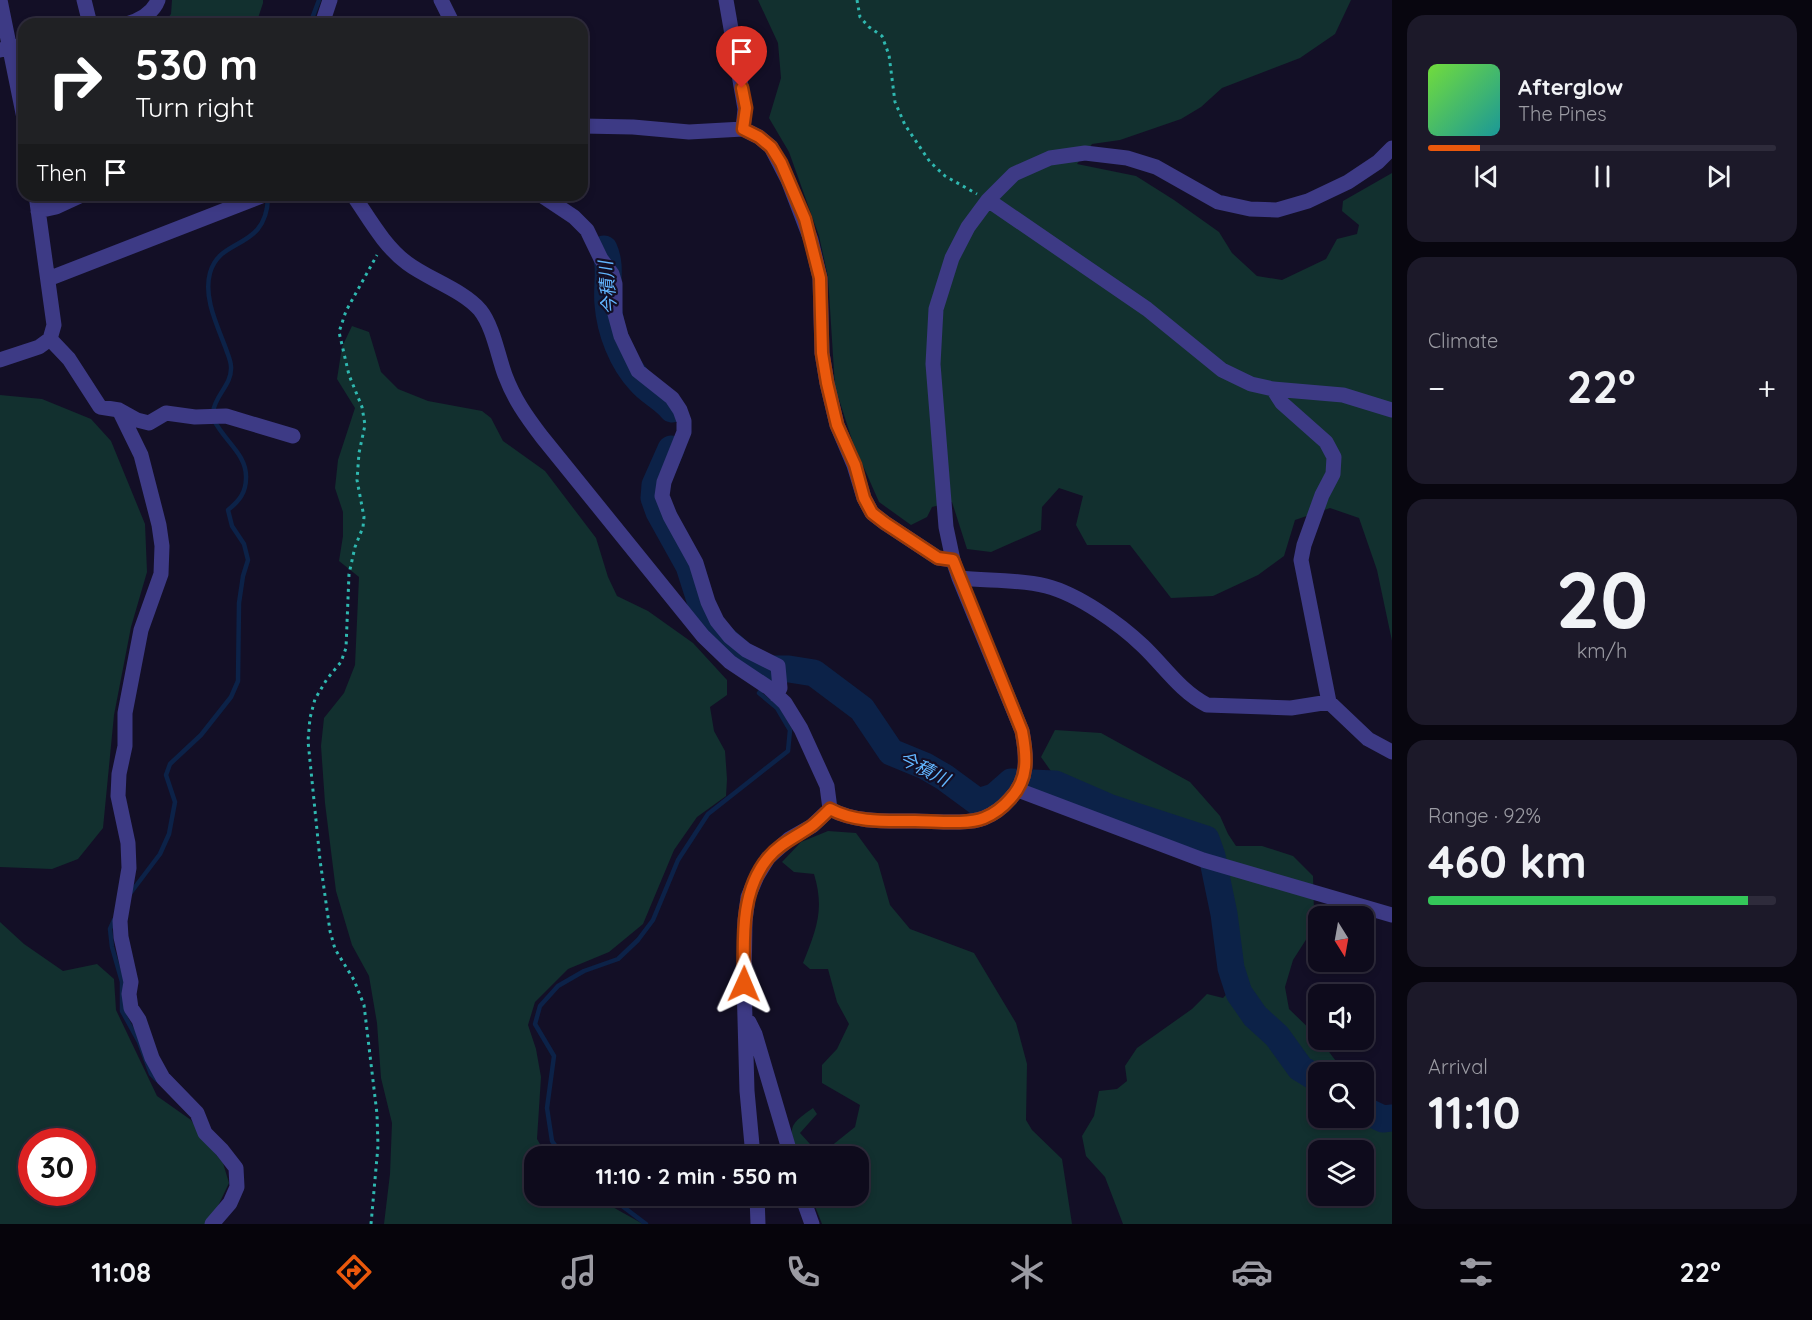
<!DOCTYPE html>
<meta charset="utf-8">
<style>
:root{--surface:#0e0b1c;--page:#1c1929;--text:#f1f3f6;--muted:#9b9ba3;--line:#2e2b3b;--accent:#ea580c}
body{margin:0;font-family:Quicksand,"Noto Sans JP",sans-serif;background:var(--page);color:var(--text);height:100vh;display:flex;flex-direction:column;font-size:22px;white-space:nowrap}
*{box-sizing:border-box;margin:0}
p{font-size:20px;color:var(--muted)}
.icon{flex:none;width:33px;height:33px;fill:none;stroke:currentColor;stroke-width:2;stroke-linecap:round;stroke-linejoin:round}
.map{position:relative;flex:1;overflow:hidden}
.sheet{display:flex;flex-direction:column;gap:15px;padding:15px;background:#08060f;width:420px}
.sheet>*{flex:none}
.top-card{position:absolute;left:18px;top:18px;width:570px;height:183px;border-radius:18px;box-shadow:0 3px 9px #0003,0 0 0 2px var(--line);background:#202124;color:#fff;overflow:hidden}
.needle{width:39px;rotate:169deg}
.buttons{position:absolute;left:1308px;top:906px;display:grid;gap:12px}
.buttons a{display:grid;place-items:center;width:66px;height:66px;border-radius:12px;background:var(--surface);box-shadow:0 3px 9px #0003,0 0 0 2px var(--line);font-size:30px}
.speed{position:absolute;left:18px;top:1128px;display:flex;gap:12px;font-size:30px;font-weight:700;text-align:center}
.speed>*{display:grid;place-content:center;width:78px;height:78px;border-radius:50%;background:var(--surface);box-shadow:0 3px 9px #0003,0 0 0 2px var(--line);line-height:1}
.speed .limit{border:9px solid #d22;background:#fff;color:#111}
.pin{position:absolute;display:grid;place-items:center;width:51px;height:51px;color:#fff;margin:-62px -26px;border-radius:50% 50% 50% 0;rotate:-45deg;box-shadow:0 0 6px #0007}
.pin .icon{rotate:45deg}
.me{position:absolute;width:66px;margin:-33px;rotate:1deg;stroke-linejoin:round;filter:drop-shadow(0 0 4px #0008)}
.turn{display:flex;align-items:center;gap:21px;height:126px;padding:0 18px;font-size:27px}
.turn .icon{width:78px;height:78px;stroke-width:2.5}
.turn b{display:block;font-size:42px;line-height:51px}
.then{display:flex;align-items:center;height:57px;padding:0 18px;background:#0003;gap:12px;font-size:22px}
.big{font-size:45px;font-weight:700;line-height:1.1}
.sheet .card{flex:1;display:flex;flex-direction:column;justify-content:center;gap:9px;min-width:0;padding:0 21px;border-radius:18px;background:var(--page)}
.sheet .dial{align-items:center;gap:0}
.dial b{font-size:78px;line-height:1}
.song{display:flex;align-items:center;gap:18px}
.cover{width:72px;height:72px;border-radius:9px;background:linear-gradient(135deg,hsl(100 70% 55%),hsl(180 70% 35%))}
.played{height:6px;border-radius:3px;background:linear-gradient(90deg,var(--accent) 15%,var(--line) 15%)}
.keys{display:flex;justify-content:space-around;direction:ltr}
.heat{display:flex;justify-content:space-between;align-items:center;font-size:33px;direction:ltr}
.charge{height:9px;border-radius:4px;background:linear-gradient(90deg,#34c759 92%,var(--line) 0)}
.trip{position:absolute;left:524px;top:1146px;width:345px;height:60px;border-radius:18px;background:var(--surface);box-shadow:0 3px 9px #0003,0 0 0 2px var(--line);font-weight:700;line-height:60px;text-align:center}
.tab-bar{display:flex;height:96px;justify-content:space-around;align-items:center;background:#06040b;color:var(--muted)}
.tab-bar .icon{width:42px;height:42px}
.tab-bar .on{color:var(--accent)}
.tab-bar b{font-size:27px;color:var(--text)}
main{display:flex;flex:1;min-height:0}
.map>svg:first-child{display:block}
.green{fill:#12302f;fill-rule:evenodd}
.lines{fill:none;stroke-linecap:round;stroke-linejoin:round}
.stream{stroke:#0c2248;stroke-width:4.5}
.river{stroke:#0c2248;stroke-width:27}
.path{stroke:#2fb8b0;stroke-width:3;stroke-dasharray:3 4.5;stroke-linecap:butt}
.minor{stroke:#3d3a85;stroke-width:15}
.route-casing{stroke:#983908;stroke-width:15}
.route{stroke:#ea580c;stroke-width:10}
.labels{text-anchor:middle;stroke-width:4.5;stroke-linejoin:round;paint-order:stroke}
.water-label{font-size:18px;font-style:italic;fill:#62b6ff;stroke:#130f26}
</style>
<main>
<div class="map">
<svg width="1392" height="1224" viewBox="0 0 1392 1224">
<rect width="100%" height="100%" fill="#130f26"/>
<path class="green" d="M172,0h91v3l-7,21h-93l8,-10z
M758,0h593l-16,34 -35,24 -78,30 -21,19 -20,12 -61,21 -28,4 -15,20 59,12 38,24 45,32 13,21 25,23 25,4 44,-21 11,-20 20,-5 2,-9 -17,-14 1,-10 49,-28v468l-15,-71 -18,-52 -29,-10 -35,12 -11,36 -26,19 -45,21 -42,2 -41,-53h-43l-11,-20 7,-29 -24,-8 -17,19 -1,23 -50,22 -24,-3 -15,-47 -20,5 -5,10 -16,8 -32,-23 -26,-59 -18,-56 -7,-110 -9,-41 -30,-84 -20,-34 12,-40 -3,-35z
M352,326l17,6 12,40 17,17 30,12 54,10 9,7 12,23 42,30 51,67 12,39 9,19 31,15 45,32 34,37v15l-17,12 4,24 11,20 2,28 -1,17 -29,21 -23,33 -31,74 -34,28 -41,17 -33,33 -7,23 8,24 5,28 -4,62 10,17h-13v40h59l50,28h-259l6,-50 2,-51 -11,-45 -4,-55 -8,-47 -17,-31 -16,-54 -11,-88 -4,-57 3,-28 20,-25 11,-28 4,-88 -20,-16 4,-25v-24l-8,-24 3,-28 17,-52 -18,-29 5,-32z
M0,395l42,4 49,20 20,22 34,83 2,48 -16,55 -17,88 -11,113 -25,31 -26,10 -52,-2z
M1055,730l46,3 89,49 30,34 8,18 8,12h26l31,10 20,20 1,36 -5,23 -16,25 -8,27 4,22 29,28 26,35h-26v46h46v-26l17,17 11,6v109h-269l-18,-47 -19,-21 -4,-20 12,-20 5,-25 18,-2 10,-8 -2,-15 12,-18 55,-39 15,-15 16,4 14,-15 -1,-47 -14,-53 -9,-46 -153,-53 -19,-27zM1318,1150h46v46h-46z
M828,831l28,2 22,30 12,42 20,24 64,24 42,70 11,41 -1,56 6,10 30,29 10,65h-250l-11,-28h47v-40h-60c-9,-28 -11,-30 15,-48l4,6 -17,19 20,22 35,-28 5,-22 -38,-22v-18l15,-16 12,-25 -12,-22 -9,-33h-18l-7,-6c13,-33 22,-53 11,-89l-20,-2 -12,-10 19,-20z
M0,922l24,22 39,27 34,-7 17,15 2,31 41,86 34,24 13,20 19,23 6,20 -11,23 -13,18h-205zM32,1142h50v50h-50z"/>
<g class="lines">
<path class="stream" d="M310,24l9,-24
M213,412c2,-17 19,-27 18,-45 0,-6 -3,-12 -5,-18 -8,-22 -23,-51 -16,-76 10,-37 56,-22 58,-75
M129,895l31,-41 9,-20 6,-32 -9,-27 4,-11 31,-29 30,-38 7,-16 1,-78 4,-27 5,-16 -4,-16 -12,-18 -4,-16c11,-9 18,-17 18,-32 1,-24 -22,-37 -32,-58
M114,920l-4,9 2,18 10,35v29l17,31 12,32 6,6
M563,1156l-11,-15 -5,-33 7,-52 -19,-32 5,-18 18,-20 26,-15 34,-12 20,-19 15,-20 25,-60 30,-46 80,-63 2,-21 -13,-22 -18,-15 12,-16 -4,-8
M609,1196l37,28"/>
<path class="river" d="M604,249c8,17 2,37 4,55 2,27 14,58 32,77 9,11 23,17 32,28
M671,449l-16,36 -1,13 5,14 30,54 15,47 13,20 28,24 22,12h22l25,4 48,36 29,43 34,14 19,11 34,25 16,-5 17,-15 44,2 53,23 98,32 6,17 12,58 7,54 8,25 16,23 22,20 23,32 18,11
M1364,1110l19,9 9,-1"/>
<path class="path" d="M857,0l3,17 9,10 13,9 7,19 6,47 10,23 25,37 15,14 32,18
M371,1224l7,-78 -1,-32 -13,-109 -10,-25 -19,-31 -5,-18 -10,-71 -12,-119 2,-23 5,-19 12,-20 14,-17 5,-14 3,-74 6,-27 8,-20 1,-10 -7,-37 2,-27 6,-28 -3,-18 -13,-32 -10,-43 7,-21 31,-56"/>
<path class="minor" d="M0,0l24,118
M84,0l6,24
M441,0l12,24
M726,0l19,109 -2,20
M127,24c13,-4 26,-11 31,-24
M322,24l8,-24
M0,50l24,-5
M582,126l51,1 56,5 54,-3 16,8 12,10 17,33 23,60 9,38 2,75 5,30 10,42 17,40 10,33 8,15 13,10 53,35 15,2
M353,195c16,23 31,51 54,68 21,16 56,27 73,47 13,16 18,46 25,65 9,24 21,41 37,62l161,199 27,26 39,26 16,15 16,26 26,57 3,23
M541,195l33,22 13,13 14,29 11,15 3,10v30l6,22 17,35 34,27 8,12 4,11v11l-20,50 -2,14 8,20 26,47 12,39 9,19 13,16 16,13 32,16 2,22 -4,7
M988,200l159,109 75,61 29,14 22,5 70,6 49,15
M38,211l18,-4 26,-12
M48,279l216,-84
M50,339l19,20 31,48 19,3 18,10 12,3 17,-10 29,4 31,-1 67,20
M0,360l39,-13 11,-8 4,-14 -18,-130
M1273,389l9,14 44,39 8,15 -1,17 -11,21 -18,50 -3,15 28,142 39,37 24,13
M119,410l22,45 18,70 3,21 -1,28 -20,56 -16,83v33l-6,28 -1,22 10,47 1,25 -9,53 1,16 10,45 -2,12 2,14 8,12 13,38 11,20 34,35 8,20 17,17 14,18 1,19 -7,16 -18,21
M959,578c29,3 59,1 87,8 32,8 74,38 97,60 22,21 37,45 64,59l84,3 38,-6
M1018,790l185,70 189,55
M830,809c26,14 57,12 85,12 19,0 52,4 69,-3 10,-4 19,-11 26,-19 19,-20 17,-42 12,-68l-63,-153 -6,-18 -7,-33 -13,-163 3,-55 16,-51 16,-31 20,-27 26,-26 36,-16 35,-5 42,5 29,9 62,35 32,7 27,1 31,-9 40,-19 30,-20 14,-14
M749,1022l6,12 36,122
M753,1156l-6,-65 -3,-108 1,-62 3,-24 9,-21 11,-18 21,-19 23,-13 18,-17
M757,1196l1,28
M802,1196l10,28"/>
</g>
<g class="lines">
<g class="route-casing">
<path id="route" d="M742,88l4,20 -3,21 16,8 12,10 10,16 24,56 15,59 2,75 5,30 10,42 18,40 9,33 8,15 13,10 53,35 15,2 69,171c5,26 7,48 -12,68 -7,8 -16,15 -26,19 -17,7 -50,3 -69,3 -29,0 -59,2 -85,-12 -6,6 -11,11 -17,16 -15,11 -33,18 -45,33 -29,35 -24,84 -24,126"/>
</g>
<use href="#route" class="route"/>
</g>
<g class="labels">
<g class="water-label">
<text transform="translate(608 288) rotate(-95)" y="6">今積川</text>
<text transform="translate(924 769) rotate(27)" y="6">今積川</text>
</g>
</g>
</svg>
<div class="buttons">
<a><svg class="needle" viewBox="-14 -14 28 28"><path d="M0-13l5 13h-10z" fill="#e53935"/><path d="M0 13l5-13h-10z" fill="#9b9ba3"/></svg></a>
<a><svg class="icon" aria-label="sound" viewBox="0 0 24 24"><path d="M4 9h4l5-4v14l-5-4H4zM17 9q2 3 0 6"/></svg></a>
<a><svg class="icon" aria-label="search" viewBox="0 0 24 24"><circle cx="10" cy="10" r="6"/><path d="M15 15l6 6"/></svg></a>
<a><svg class="icon" aria-label="layers" viewBox="0 0 24 24"><path d="M12 4l9 5-9 5-9-5zM3 14l9 5 9-5"/></svg></a>
</div>
<div class="speed"><div class="limit">30</div></div>
<div class="pin" style="left:742px;top:88px;background:#d93025"><svg class="icon" aria-label="arrive" viewBox="0 0 24 24"><path d="M6 21V4h12l-3 4 3 4H6"/></svg></div>
<svg class="me" style="left:744px;top:984px" viewBox="-20 -20 40 40"><path d="M0-17L14 15 0 8-14 15z" fill="#ea580c" stroke="#fff" stroke-width="4"/></svg>
<div class="trip">11:10 · 2 min · 550 m</div>
<div class="top-card">
<div class="turn"><svg class="icon" aria-label="right" viewBox="0 0 24 24"><path d="M7 20v-9h11M14 6l5 5-5 5"/></svg><div><b>530 m</b>Turn right</div></div>
<div class="then">Then<svg class="icon" aria-label="arrive" viewBox="0 0 24 24"><path d="M6 21V4h12l-3 4 3 4H6"/></svg></div>
</div>
</div>
<section class="sheet">
<div class="card">
<div class="song"><i class="cover"></i><div><b>Afterglow</b><p>The Pines</p></div></div>
<div class="played"></div>
<div class="keys"><svg class="icon" aria-label="previous" viewBox="0 0 24 24"><path d="M18 5L8 12l10 7zM5 5v14"/></svg><svg class="icon" aria-label="pause" viewBox="0 0 24 24"><path d="M8 5v14M16 5v14"/></svg><svg class="icon" aria-label="next" viewBox="0 0 24 24"><path d="M6 5l10 7-10 7zM19 5v14"/></svg></div>
</div>
<div class="card"><p>Climate</p>
<div class="heat"><a>−</a><b class="big">22°</b><a>+</a></div>
</div>
<div class="card dial"><b>20</b><p>km/h</p></div>
<div class="card"><p>Range · 92%</p><b class="big">460 km</b><div class="charge"></div></div>
<div class="card"><p>Arrival</p><b class="big">11:10</b></div>
</section>
</main>
<nav class="tab-bar">
<b>11:08</b>
<svg class="icon on" aria-label="directions" viewBox="0 0 24 24"><path d="M12 3l9 9-9 9-9-9zM9 14v-3h6M13 9l2 2-2 2"/></svg>
<svg class="icon" aria-label="music" viewBox="0 0 24 24"><path d="M9 18V5l10-2v13"/><circle cx="6" cy="18" r="3"/><circle cx="16" cy="16" r="3"/></svg>
<svg class="icon" aria-label="phone" viewBox="0 0 24 24"><path d="M5 4h4l2 5-3 2q2 4 5 5l2-3 5 2v4C11 20 4 13 5 4z"/></svg>
<svg class="icon" aria-label="climate" viewBox="0 0 24 24"><path d="M12 3v18M4 7l16 10M4 17L20 7"/></svg>
<svg class="icon" aria-label="car" viewBox="0 0 24 24"><path d="M5 17H2v-5l4-1 3-4h7l3 4 3 1v5h-3M9 17h6M6 11h13"/><circle cx="7" cy="17" r="2"/><circle cx="17" cy="17" r="2"/></svg>
<svg class="icon" aria-label="filters" viewBox="0 0 24 24"><path d="M4 7h16M4 17h16"/><circle cx="9" cy="7" r="2"/><circle cx="15" cy="17" r="2"/></svg>
<b>22°</b>
</nav>
